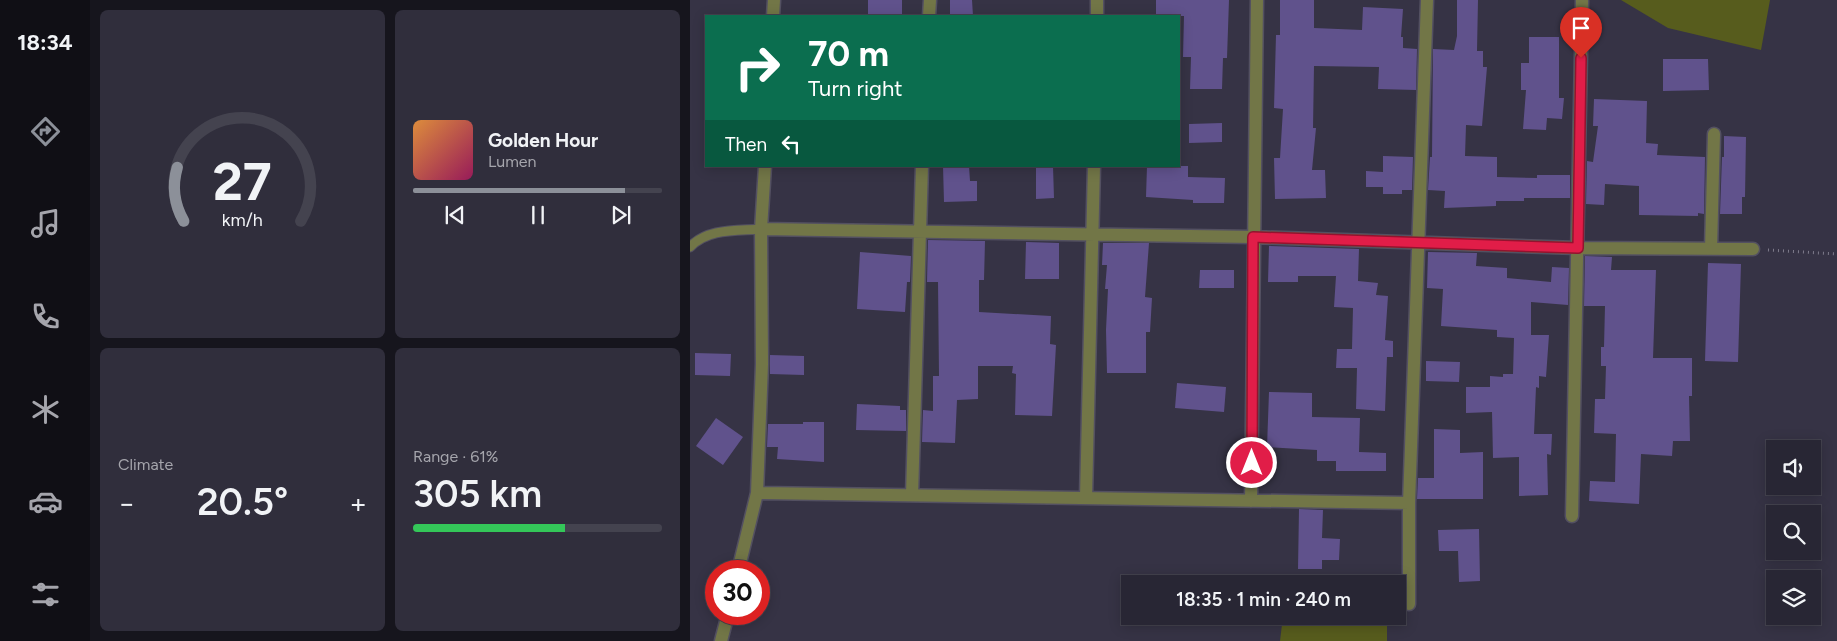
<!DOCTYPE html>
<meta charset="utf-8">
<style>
:root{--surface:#282634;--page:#302e3c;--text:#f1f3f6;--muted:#a5a5ac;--line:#44434f;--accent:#8c9099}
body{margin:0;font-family:Figtree,sans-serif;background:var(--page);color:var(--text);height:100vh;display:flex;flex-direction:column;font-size:19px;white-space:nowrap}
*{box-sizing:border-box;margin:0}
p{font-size:16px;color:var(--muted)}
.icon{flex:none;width:28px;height:28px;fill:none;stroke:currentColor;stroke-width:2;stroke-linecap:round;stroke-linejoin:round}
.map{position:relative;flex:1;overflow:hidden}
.sheet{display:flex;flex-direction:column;gap:10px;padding:10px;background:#16151d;width:600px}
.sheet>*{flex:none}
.top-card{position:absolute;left:15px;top:15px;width:475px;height:152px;border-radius:0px;box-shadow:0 2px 12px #0003,0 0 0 1px var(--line);background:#0b6e4f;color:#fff;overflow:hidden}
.fabs{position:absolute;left:1076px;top:440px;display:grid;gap:10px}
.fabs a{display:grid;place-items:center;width:55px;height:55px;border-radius:0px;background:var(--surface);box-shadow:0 2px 12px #0003,0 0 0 1px var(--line);font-size:25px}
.speed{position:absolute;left:15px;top:560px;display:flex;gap:10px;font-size:25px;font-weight:700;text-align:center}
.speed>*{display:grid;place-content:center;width:65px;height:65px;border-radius:50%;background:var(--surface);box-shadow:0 2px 12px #0003,0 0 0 1px var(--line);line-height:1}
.speed .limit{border:8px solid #d22;background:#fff;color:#111}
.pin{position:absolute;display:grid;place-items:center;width:42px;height:42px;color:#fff;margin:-51px -21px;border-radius:50% 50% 50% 0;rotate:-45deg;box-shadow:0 0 5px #0007}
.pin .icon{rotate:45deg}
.me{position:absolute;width:55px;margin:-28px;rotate:0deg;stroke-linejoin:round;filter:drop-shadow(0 0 4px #0008)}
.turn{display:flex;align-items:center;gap:18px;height:105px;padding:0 20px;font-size:22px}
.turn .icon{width:65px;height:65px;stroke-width:2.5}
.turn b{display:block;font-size:35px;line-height:42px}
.then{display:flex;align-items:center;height:48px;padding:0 20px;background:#0003;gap:10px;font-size:19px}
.big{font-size:38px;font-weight:600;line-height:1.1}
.sheet .widget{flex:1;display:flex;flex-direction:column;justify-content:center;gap:8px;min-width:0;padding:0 18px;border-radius:8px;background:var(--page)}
.sheet .dial{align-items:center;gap:0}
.dial svg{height:130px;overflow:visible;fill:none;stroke:var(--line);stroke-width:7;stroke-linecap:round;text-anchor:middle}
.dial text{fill:var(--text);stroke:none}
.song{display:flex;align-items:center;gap:15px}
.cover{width:60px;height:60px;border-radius:8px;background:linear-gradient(135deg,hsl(30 70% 55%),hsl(330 70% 35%))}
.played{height:5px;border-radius:2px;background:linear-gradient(90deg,var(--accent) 85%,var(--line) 85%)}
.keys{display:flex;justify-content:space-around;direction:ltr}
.heat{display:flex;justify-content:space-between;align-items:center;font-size:28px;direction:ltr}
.charge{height:8px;border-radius:4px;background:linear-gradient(90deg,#34c759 61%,var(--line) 0)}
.sheet .tiles{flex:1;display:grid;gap:10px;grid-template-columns:repeat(2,1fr)}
.trip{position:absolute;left:431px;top:575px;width:285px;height:50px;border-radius:0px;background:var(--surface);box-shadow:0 2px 12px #0003,0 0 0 1px var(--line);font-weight:600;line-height:50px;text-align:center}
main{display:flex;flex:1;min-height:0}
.tab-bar{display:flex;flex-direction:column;width:90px;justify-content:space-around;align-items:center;background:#100f15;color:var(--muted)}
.tab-bar .icon{width:35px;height:35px}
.tab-bar .on{color:var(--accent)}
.tab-bar b{font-size:22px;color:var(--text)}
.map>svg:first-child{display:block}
.green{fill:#575c1d}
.building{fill:#60528c}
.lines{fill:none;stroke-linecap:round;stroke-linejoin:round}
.lane-casing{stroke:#535061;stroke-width:11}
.street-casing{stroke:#535061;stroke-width:15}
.path{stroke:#7e7b8b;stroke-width:3;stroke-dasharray:1 4;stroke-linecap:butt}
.lane{stroke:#727647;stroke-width:9}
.street{stroke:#727647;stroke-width:12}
.route-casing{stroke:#92132f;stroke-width:12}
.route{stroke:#e11d48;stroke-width:9}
</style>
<main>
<nav class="tab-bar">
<b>18:34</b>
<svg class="icon on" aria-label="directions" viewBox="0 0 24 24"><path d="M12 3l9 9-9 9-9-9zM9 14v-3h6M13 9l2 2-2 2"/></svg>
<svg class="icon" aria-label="music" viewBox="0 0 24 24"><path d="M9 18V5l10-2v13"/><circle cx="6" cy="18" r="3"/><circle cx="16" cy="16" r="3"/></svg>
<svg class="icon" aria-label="phone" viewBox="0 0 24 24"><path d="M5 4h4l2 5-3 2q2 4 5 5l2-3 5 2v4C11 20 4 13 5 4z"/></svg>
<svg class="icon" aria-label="climate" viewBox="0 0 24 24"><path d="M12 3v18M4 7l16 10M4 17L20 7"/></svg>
<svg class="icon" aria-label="car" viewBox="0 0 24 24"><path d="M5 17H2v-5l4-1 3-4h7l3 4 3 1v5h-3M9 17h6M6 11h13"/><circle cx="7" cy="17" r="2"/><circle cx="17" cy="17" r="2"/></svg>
<svg class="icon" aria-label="filters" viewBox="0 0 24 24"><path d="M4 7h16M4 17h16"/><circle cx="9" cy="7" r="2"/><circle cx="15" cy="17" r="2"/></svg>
</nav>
<section class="sheet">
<div class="tiles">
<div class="widget dial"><svg viewBox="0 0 100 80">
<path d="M14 69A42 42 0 1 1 86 69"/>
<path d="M14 69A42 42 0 0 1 10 36" stroke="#8c9099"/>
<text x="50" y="56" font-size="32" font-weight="700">27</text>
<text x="50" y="72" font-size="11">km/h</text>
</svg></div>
<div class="widget">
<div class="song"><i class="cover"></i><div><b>Golden Hour</b><p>Lumen</p></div></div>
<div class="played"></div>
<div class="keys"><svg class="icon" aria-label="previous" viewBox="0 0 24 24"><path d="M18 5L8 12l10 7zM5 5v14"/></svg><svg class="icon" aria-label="pause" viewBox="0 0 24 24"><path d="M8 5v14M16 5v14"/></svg><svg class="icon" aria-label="next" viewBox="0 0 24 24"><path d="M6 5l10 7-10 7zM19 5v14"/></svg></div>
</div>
<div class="widget"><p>Climate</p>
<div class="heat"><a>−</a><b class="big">20.5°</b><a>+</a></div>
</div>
<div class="widget"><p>Range · 61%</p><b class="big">305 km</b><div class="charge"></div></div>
</div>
</section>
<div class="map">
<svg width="1147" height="641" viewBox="0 0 1147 641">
<rect width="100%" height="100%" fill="#363345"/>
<path class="green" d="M931,0h149l-9,50 -93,-22z
M593,616h104v25h-107z"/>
<path class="building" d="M178,0h34v16h-34z
M260,0h22l1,16h-23z
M466,0h73l-2,58h-4l-1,31h-32l1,-32h-8l1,-41h-28z
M590,0h34v28l48,2 1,-23 40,2 -2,28h2v11l14,1 -1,41 -38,-1 1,-22 -65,-1 -1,62h3l-4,42h13l1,28 -51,1 -1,-41h6l3,-49 -9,-1 2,-73h4z
M767,0h21l-1,51h6v16h4l-5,59 -16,-1 -1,31 32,1v20l40,1v-3h33v23h-46v3h-28v5l-52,2 1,-17 -17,-1 2,-33h2l1,-108 21,1 3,-14z
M839,37h30v61h5l-2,21 -15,-1 -1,12 -23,-1 3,-39h-5v-27h8z
M973,59h45l1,31 -46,1z
M904,99l53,2 -1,42 12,1 -1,11 48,2 -1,57 -6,-1v3l-59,-1v-29l-34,-2 -1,21 -18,-1 1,-43 6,1 5,-36h-5z
M532,123v19l-33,1v-19z
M1034,136l22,1 -1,60h-3v17h-22l2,-57h2z
M693,156l30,1 -1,33h-10v4h-19v-7h-17v-16l17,1z
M253,166h26l1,15h7v20l-33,1z
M346,166h17l1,32 -18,1z
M457,166h41v11l37,1 -1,25h-31v-3l-47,-3z
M238,240l57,1 -1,39h-5v32l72,4 -1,28 6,1 -4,71 -37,-1 1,-41 -4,-1 1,-7h-35v33l-21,1 -2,43 -33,-1 1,-32 10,1v-35h6l-1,-94h-11z
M336,242l33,1v36h-34z
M413,243h46l-4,54 7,1 -2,34h-4v41h-39l-1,-43 2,-41h-3l2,-24h-5z
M579,246l90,3 -1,32 20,2 -2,12 12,1 -3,44 8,1v16h-6l-2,54 -29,-2 1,-41h-21l1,-19h15l1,-41 -19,-1 2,-31h-38v6h-30z
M170,252l51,4 -1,26h-3l-2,30 -48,-3z
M738,252l49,1 -1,13 31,2v10l44,4 1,-15 17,1 -1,37 -37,-3v33h18l-3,42 -7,-1v12l-3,-1 -2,47h18l-1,21 -4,-1 1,41 -29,1v-39l-26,1 -1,-46 -26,1v-26h24v-11l13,1v-3h10l1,-36 -17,-1v-7l-56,-4 2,-37 -16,-1z
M895,256l27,1 -1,13h45l-3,88h39v38h-3l1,45h-17l-1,15 -31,-2 -2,50 -50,-3 1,-20 25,1 1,-48 -22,-1 1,-34h10l1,-33h-5v-19h3l1,-41h-21z
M1018,263l33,1 -3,98 -33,-1z
M510,270h34v18h-35z
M5,353l36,1 -1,22 -35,-1z
M80,355l34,1v19l-34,-1z
M736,361l34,1 -1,20 -33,-1z
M487,383l49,4 -2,25 -49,-4z
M579,392l43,1v24l48,1 -1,34 27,1v18h-50v-10h-19v-11l-50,-3z
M167,404l43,2v4h6v21l-50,-1z
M26,418l27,19 -20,28 -27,-19z
M113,422h21v40l-47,-3 1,-12h-11l1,-23h35z
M744,429l26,1v23l23,-1v47h-66l1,-21h16z
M609,509l24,1 -1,28 18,1 -1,21h-17v9h-24z
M789,529l1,52 -21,1 -1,-31h-19l-1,-21z"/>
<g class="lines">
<g class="lane-casing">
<path id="lane" d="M0,247c18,-19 47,-16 71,-18"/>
</g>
<g class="street-casing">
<path id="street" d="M83,16l1,-16
M239,16l1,-16
M407,16v-16
M71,229l492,8 325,11 175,1
M1021,249l3,-115
M67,493l652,10
M222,495l10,-329
M396,497l8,-331
M561,501l6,-501
M882,516l10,-515
M48,571l19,-78 5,-129 -1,-135 4,-63
M719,604v-101l18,-503
M31,641l7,-27"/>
</g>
<path class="path" d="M1078,250l69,4"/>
<use href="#lane" class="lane"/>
<use href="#street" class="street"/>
</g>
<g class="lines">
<g class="route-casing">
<path id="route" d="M562,463l1,-226 325,11 3,-190"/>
</g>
<use href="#route" class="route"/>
</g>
</svg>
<div class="fabs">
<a><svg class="icon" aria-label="sound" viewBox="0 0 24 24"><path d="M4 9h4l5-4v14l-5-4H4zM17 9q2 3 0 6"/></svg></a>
<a><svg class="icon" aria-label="search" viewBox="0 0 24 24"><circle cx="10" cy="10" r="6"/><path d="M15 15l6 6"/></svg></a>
<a><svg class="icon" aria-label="layers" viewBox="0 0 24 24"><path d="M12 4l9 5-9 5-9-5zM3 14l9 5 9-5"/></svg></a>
</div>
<div class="speed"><div class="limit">30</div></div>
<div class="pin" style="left:891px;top:58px;background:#d93025"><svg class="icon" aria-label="arrive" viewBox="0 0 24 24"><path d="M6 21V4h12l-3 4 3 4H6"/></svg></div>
<svg class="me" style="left:562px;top:463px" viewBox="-20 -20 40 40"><circle r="17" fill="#e11d48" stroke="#fff" stroke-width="3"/><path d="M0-11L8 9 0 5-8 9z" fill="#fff"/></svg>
<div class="trip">18:35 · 1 min · 240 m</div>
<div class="top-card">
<div class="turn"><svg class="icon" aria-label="right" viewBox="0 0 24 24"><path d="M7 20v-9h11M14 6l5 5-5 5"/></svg><div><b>70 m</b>Turn right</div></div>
<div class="then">Then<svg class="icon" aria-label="left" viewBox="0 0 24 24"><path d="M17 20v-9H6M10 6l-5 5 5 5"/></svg></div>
</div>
</div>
</main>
